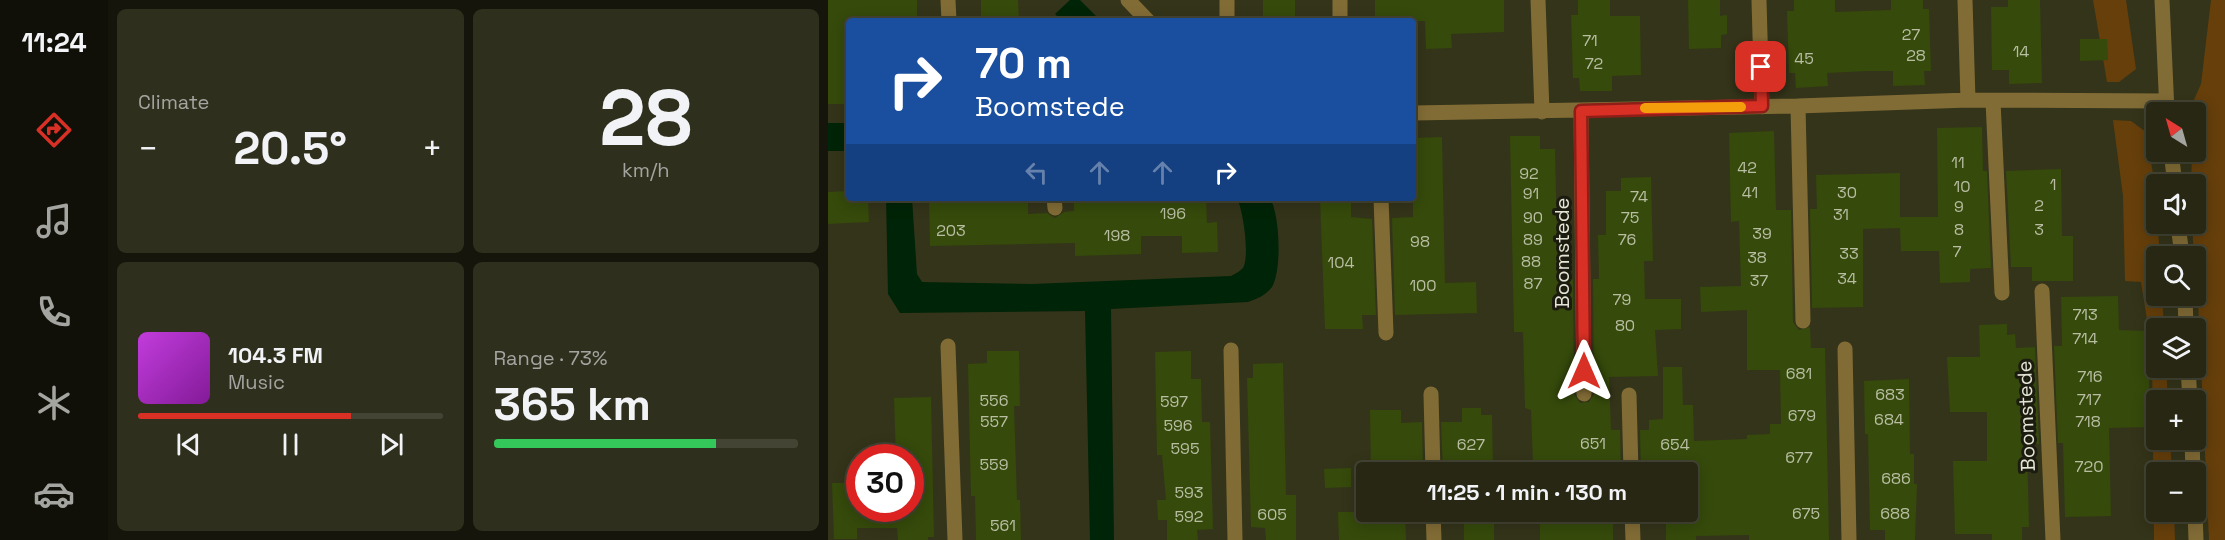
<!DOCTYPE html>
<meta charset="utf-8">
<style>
:root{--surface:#272714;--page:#2f2f1d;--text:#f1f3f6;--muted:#a4a5a0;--line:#434434;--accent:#d93025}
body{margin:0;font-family:"Space Grotesk",sans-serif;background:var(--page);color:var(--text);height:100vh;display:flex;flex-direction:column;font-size:22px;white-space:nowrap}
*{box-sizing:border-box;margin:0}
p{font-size:20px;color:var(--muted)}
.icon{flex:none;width:33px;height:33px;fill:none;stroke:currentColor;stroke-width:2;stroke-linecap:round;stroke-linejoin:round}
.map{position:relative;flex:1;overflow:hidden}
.sheet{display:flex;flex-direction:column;gap:9px;padding:9px;background:#15150b;width:720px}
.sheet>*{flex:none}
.top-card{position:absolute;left:18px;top:18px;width:570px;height:183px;border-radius:6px;box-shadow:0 3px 15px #0003,0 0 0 2px var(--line);background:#1a4fa0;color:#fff;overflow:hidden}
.needle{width:39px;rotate:323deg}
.buttons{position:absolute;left:1318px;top:102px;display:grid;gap:12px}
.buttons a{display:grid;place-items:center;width:60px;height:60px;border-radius:6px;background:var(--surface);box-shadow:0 3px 15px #0003,0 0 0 2px var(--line);font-size:30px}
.speed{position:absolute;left:18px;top:444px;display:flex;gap:12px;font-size:30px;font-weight:700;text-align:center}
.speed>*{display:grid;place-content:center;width:78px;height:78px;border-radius:50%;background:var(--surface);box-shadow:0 3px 15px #0003,0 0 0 2px var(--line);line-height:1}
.speed .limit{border:9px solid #d22;background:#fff;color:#111}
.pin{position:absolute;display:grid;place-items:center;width:51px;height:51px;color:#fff;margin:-26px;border-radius:12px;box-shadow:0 3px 9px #0006}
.me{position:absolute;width:66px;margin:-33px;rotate:0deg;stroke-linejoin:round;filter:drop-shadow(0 0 4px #0008)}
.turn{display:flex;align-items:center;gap:21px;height:126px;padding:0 30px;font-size:27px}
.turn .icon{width:78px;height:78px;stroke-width:2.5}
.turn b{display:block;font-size:42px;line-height:51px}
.lanes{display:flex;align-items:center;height:57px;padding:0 30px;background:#0003;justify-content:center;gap:30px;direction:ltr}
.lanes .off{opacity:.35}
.big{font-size:45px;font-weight:800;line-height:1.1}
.sheet .card{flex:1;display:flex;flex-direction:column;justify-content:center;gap:9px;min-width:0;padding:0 21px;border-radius:9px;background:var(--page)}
.sheet .dial{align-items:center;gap:0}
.dial b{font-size:78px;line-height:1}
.song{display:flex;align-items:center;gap:18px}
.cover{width:72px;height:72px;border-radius:9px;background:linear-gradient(135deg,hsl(290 70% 55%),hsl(290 70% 35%))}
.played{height:6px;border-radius:3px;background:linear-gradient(90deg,var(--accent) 70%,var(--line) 70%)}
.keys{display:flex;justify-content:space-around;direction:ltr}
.heat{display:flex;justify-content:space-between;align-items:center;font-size:33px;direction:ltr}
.charge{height:9px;border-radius:4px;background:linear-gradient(90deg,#34c759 73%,var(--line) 0)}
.sheet .tiles{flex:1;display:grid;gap:9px;grid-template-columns:repeat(2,1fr)}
.trip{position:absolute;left:528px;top:462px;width:342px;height:60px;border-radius:6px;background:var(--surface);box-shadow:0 3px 15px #0003,0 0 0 2px var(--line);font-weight:800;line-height:60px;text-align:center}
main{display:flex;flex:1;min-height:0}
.tab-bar{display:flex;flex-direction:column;width:108px;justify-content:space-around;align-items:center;background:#101008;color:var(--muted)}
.tab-bar .icon{width:42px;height:42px}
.tab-bar .on{color:var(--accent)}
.tab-bar b{font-size:27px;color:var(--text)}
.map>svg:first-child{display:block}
.green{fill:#663f0b}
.water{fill:#002407}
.building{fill:#354a0b}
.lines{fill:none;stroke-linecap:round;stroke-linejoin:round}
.minor{stroke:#826c36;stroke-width:15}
.route-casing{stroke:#8d1f18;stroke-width:15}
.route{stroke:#d93025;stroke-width:10}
.slow{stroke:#f59e0b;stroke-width:10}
.labels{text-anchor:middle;stroke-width:6;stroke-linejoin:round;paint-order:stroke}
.number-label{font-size:16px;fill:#b9bea3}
.street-label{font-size:20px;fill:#e5e5d6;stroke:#1b1b0f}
</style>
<main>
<nav class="tab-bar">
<b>11:24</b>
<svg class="icon on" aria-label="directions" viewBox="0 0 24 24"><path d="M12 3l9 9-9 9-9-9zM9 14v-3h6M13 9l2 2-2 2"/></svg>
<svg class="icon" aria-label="music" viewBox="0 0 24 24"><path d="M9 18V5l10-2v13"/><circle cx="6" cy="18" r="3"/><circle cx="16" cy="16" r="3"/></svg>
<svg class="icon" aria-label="phone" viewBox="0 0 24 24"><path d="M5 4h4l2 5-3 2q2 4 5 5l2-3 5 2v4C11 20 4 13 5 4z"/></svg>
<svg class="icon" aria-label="climate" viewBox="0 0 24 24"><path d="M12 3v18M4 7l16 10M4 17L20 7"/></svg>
<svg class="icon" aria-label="car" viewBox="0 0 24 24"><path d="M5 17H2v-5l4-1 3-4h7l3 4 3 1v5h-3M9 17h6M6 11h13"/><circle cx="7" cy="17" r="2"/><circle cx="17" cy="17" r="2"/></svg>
</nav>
<section class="sheet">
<div class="tiles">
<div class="card"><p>Climate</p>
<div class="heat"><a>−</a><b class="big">20.5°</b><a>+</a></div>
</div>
<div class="card dial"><b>28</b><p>km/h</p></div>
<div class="card">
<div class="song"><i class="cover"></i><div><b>104.3 FM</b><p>Music</p></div></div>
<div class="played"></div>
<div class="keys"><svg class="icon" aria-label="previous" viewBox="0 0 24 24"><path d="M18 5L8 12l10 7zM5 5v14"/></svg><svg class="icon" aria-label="pause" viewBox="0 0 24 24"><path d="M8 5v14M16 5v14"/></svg><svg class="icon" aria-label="next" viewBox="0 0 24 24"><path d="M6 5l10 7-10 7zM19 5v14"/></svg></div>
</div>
<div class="card"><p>Range · 73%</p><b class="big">365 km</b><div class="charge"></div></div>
</div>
</section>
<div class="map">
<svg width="1397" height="540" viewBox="0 0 1397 540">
<rect width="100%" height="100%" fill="#34341a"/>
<path class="green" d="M1265,0h33l10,69 -17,13h-12z
M1383,0h14v540h-16l-13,-284h-2l-2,-32h4v-40h-5l1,-32h4v-40h-3v-10l8,-18z
M1285,120l18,1 15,11 8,48 6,76h-3v40h5l2,32h-7v40h9l2,32h-11v40h13l2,32h-15v40h17l1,28h-21l-2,-190 -11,-68 -16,-1 -2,-85z"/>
<path class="water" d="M242,0h10l21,21h-39l-7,-7z
M0,123h21v28h-21z
M58,198h26l5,76 5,8 110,2 199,-8c4,-2 9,-5 12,-8 7,-12 0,-58 -6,-70h33c10,17 12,72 2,89 -6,8 -15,12 -24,15l-137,7 3,231h-24l-5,-229 -185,2 -12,-19z"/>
<path class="building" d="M0,0h89v21h-68v83h-21z
M153,0h37l1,21h-38z
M435,0h32v21h-32z
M547,0h129v32l-53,2 1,14 -26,1 -1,-28h-50z
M750,0h32v16h30l1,59 -29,1v15h-32l-1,-13h-6l-2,-63h7z
M860,0h32v16l7,-1v19l-6,1v13l-32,1z
M966,0h41v12l56,-2v-10h32v9h6l2,62h-7l1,14 -32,1v-15h-25l-41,2 1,13 -32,2 -1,-15h-6l-2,-62h7z
M1180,0h32l2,83 -33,1v-14h-17l-1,-63h17z
M1252,39h27l1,21 -28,1z
M1154,127l1,44h4l4,97 -21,1v13l-30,1 -1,-32h-38l-1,-23 -37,1v78l-51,1 -2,-99h7l-1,-34 84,-2v44h38l-1,-89z
M946,131l2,79h15l2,112 6,8 11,-3 1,21h14l4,192h-80v-5l-53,1v4h-30v-28h22v-40h-47l-1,-42h9v-10l14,-1v-52h19l1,38h10l1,36 53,-2v-4l23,-1v-10h11l-1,-54h-33v-60l-46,2 -1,-25 41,-1 -2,-65 -8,1 -2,-89z
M682,136h30v13h15l3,131 15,-1 1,115 6,9 9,-1 5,-8 -1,-115h6l-1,-44h8v-44h15v-13l30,-1 2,84h-9l1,38h36v30l-26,1 3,46 -49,1 2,53h9l1,42h-49v-10l-39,1 -2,-53 -6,-2 -2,-76h-9z
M614,137l3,146 31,-1 1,31 -82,2 -3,-97 21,-1v-79z
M1233,169l1,67h11v45h-41v-14h-21l-5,-96z
M21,191v7h19l1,24 -41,2v-32z
M101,198h99v16l19,-1 8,5 9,-6 10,-1v-13h132l1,25 10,-1 1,30 -36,1v-17h-41v18l-66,2v-13l-145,3z
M492,198h31v19l21,2 4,96h-14l1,14h-38z
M1290,296l1,34 26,1v20h4v76l-40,1 2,88 -46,1 -2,-74h-5l-4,-97h8l-1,-49z
M1179,324v11l8,-1 1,14 19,-1 4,97h-12l2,83h-7v13h-30v-6h-37l-2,-73h34v-49h-37l-3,-55h33l-1,-32z
M159,351h32l1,55h-6l3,94h3l1,40h-45l-1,-44h-4l-3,-132 19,-1z
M363,351v28h10l1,43h8l3,107 -16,1 1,10h-31v-20h-9l-1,-20h9l-4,-45h-5l-2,-103z
M455,363l3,132h10v45h-30l-1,-12 -14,-1 -4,-149h6v-14z
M1081,379l1,75h4v30h3l-2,56h-30v-10h-15l-2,-96h-3l-1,-53z
M103,397l3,140h-6v3h-30l-1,-12h-40v11h-23l-2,-56h24v25h54v-50h-14l-2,-60z
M634,408h19v7h11l1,57h-50l-2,-50h21z
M542,410h31v13l21,-1 1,50h-52z
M523,468v19l-26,1 -1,-19z
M510,512h67l1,28h-67z
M636,512h30v28h-30z
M712,512h73v28h-73z"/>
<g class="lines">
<path class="minor" d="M120,0l1,21
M300,0l20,21
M512,0v21
M710,0l4,112
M931,0l3,107
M1137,0l3,100
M1334,0l5,112
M399,21v-21
M1165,101l9,192
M970,106l5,215
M753,111l3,283
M585,113l385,-7 170,-6 198,1
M1343,152l4,32
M226,198l1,10
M553,198l5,135
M1350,224l4,32
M1214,291l11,249
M1357,296l1,32
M120,346l7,194
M1017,349l4,191
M403,350l4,190
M1360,368l2,32
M603,394l2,78
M801,395l2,77
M1364,440l1,32
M605,512l1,28
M804,512l1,28
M1367,512l1,28"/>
</g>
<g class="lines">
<g class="route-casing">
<path id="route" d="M756,371l-3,-260 181,-5 -1,-39"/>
</g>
<use href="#route" class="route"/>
<path class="slow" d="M817,108l96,-1"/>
</g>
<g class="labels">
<g class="number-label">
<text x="1083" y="40">27</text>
<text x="762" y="46">71</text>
<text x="1193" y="57">14</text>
<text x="1088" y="61">28</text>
<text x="976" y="64">45</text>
<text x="766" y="69">72</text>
<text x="1130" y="168">11</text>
<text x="919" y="173">42</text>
<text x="701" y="179">92</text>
<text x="1225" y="190">1</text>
<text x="1134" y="192">10</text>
<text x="922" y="198">41</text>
<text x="1019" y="198">30</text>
<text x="703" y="199">91</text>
<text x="811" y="202">74</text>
<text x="1211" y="211">2</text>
<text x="1131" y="212">9</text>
<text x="345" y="219">196</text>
<text x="1013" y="220">31</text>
<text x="705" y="223">90</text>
<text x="802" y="223">75</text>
<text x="1131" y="235">8</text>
<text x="1211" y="235">3</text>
<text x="123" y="236">203</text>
<text x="934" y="239">39</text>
<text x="289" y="241">198</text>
<text x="705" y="245">89</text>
<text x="799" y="245">76</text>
<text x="592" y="247">98</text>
<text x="1129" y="257">7</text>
<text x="1021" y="259">33</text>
<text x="929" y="263">38</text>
<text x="703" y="267">88</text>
<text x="513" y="268">104</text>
<text x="1019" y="284">34</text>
<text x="931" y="286">37</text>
<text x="705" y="289">87</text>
<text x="595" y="291">100</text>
<text x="794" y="305">79</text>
<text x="1257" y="320">713</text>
<text x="797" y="331">80</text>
<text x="1257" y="344">714</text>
<text x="971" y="379">681</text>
<text x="1262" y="382">716</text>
<text x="1062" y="400">683</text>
<text x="1261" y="405">717</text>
<text x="166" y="406">556</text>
<text x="346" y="407">597</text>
<text x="974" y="421">679</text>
<text x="1061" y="425">684</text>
<text x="166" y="427">557</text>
<text x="1260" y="427">718</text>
<text x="350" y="431">596</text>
<text x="765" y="449">651</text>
<text x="643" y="450">627</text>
<text x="847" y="450">654</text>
<text x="357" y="454">595</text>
<text x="971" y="463">677</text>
<text x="166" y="470">559</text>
<text x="1261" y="472">720</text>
<text x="1068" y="484">686</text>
<text x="361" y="498">593</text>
<text x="978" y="519">675</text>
<text x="1067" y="519">688</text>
<text x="444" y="520">605</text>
<text x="361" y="522">592</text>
<text x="175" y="531">561</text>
</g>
<g class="street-label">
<text transform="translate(734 253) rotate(-90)" y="7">Boomstede</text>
<text transform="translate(1198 416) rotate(-92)" y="7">Boomstede</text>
</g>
</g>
</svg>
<div class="buttons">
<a><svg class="needle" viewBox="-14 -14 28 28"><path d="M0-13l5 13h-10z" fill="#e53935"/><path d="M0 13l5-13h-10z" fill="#a4a5a0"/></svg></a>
<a><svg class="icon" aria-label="sound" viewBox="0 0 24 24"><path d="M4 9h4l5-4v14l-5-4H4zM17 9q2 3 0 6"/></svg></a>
<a><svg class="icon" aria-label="search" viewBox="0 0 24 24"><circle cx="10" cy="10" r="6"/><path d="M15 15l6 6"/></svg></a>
<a><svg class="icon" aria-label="layers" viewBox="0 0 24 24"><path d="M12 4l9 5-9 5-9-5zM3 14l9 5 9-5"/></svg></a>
<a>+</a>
<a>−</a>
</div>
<div class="speed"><div class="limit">30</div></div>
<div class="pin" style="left:933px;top:67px;background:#d93025"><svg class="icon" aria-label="arrive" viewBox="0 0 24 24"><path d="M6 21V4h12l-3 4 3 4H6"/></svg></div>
<svg class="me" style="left:756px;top:371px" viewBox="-20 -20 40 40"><path d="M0-17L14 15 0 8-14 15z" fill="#d93025" stroke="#fff" stroke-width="4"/></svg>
<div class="trip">11:25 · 1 min · 130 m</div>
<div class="top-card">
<div class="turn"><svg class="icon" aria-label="right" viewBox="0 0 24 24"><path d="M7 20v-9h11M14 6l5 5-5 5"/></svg><div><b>70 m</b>Boomstede</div></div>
<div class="lanes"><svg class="icon off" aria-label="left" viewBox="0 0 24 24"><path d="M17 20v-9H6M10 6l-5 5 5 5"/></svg><svg class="icon off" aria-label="ahead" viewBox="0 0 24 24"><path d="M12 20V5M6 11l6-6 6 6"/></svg><svg class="icon off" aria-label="ahead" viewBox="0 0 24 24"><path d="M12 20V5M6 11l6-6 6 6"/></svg><svg class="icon" aria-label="right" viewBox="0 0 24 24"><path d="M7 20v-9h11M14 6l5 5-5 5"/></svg></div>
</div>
</div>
</main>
